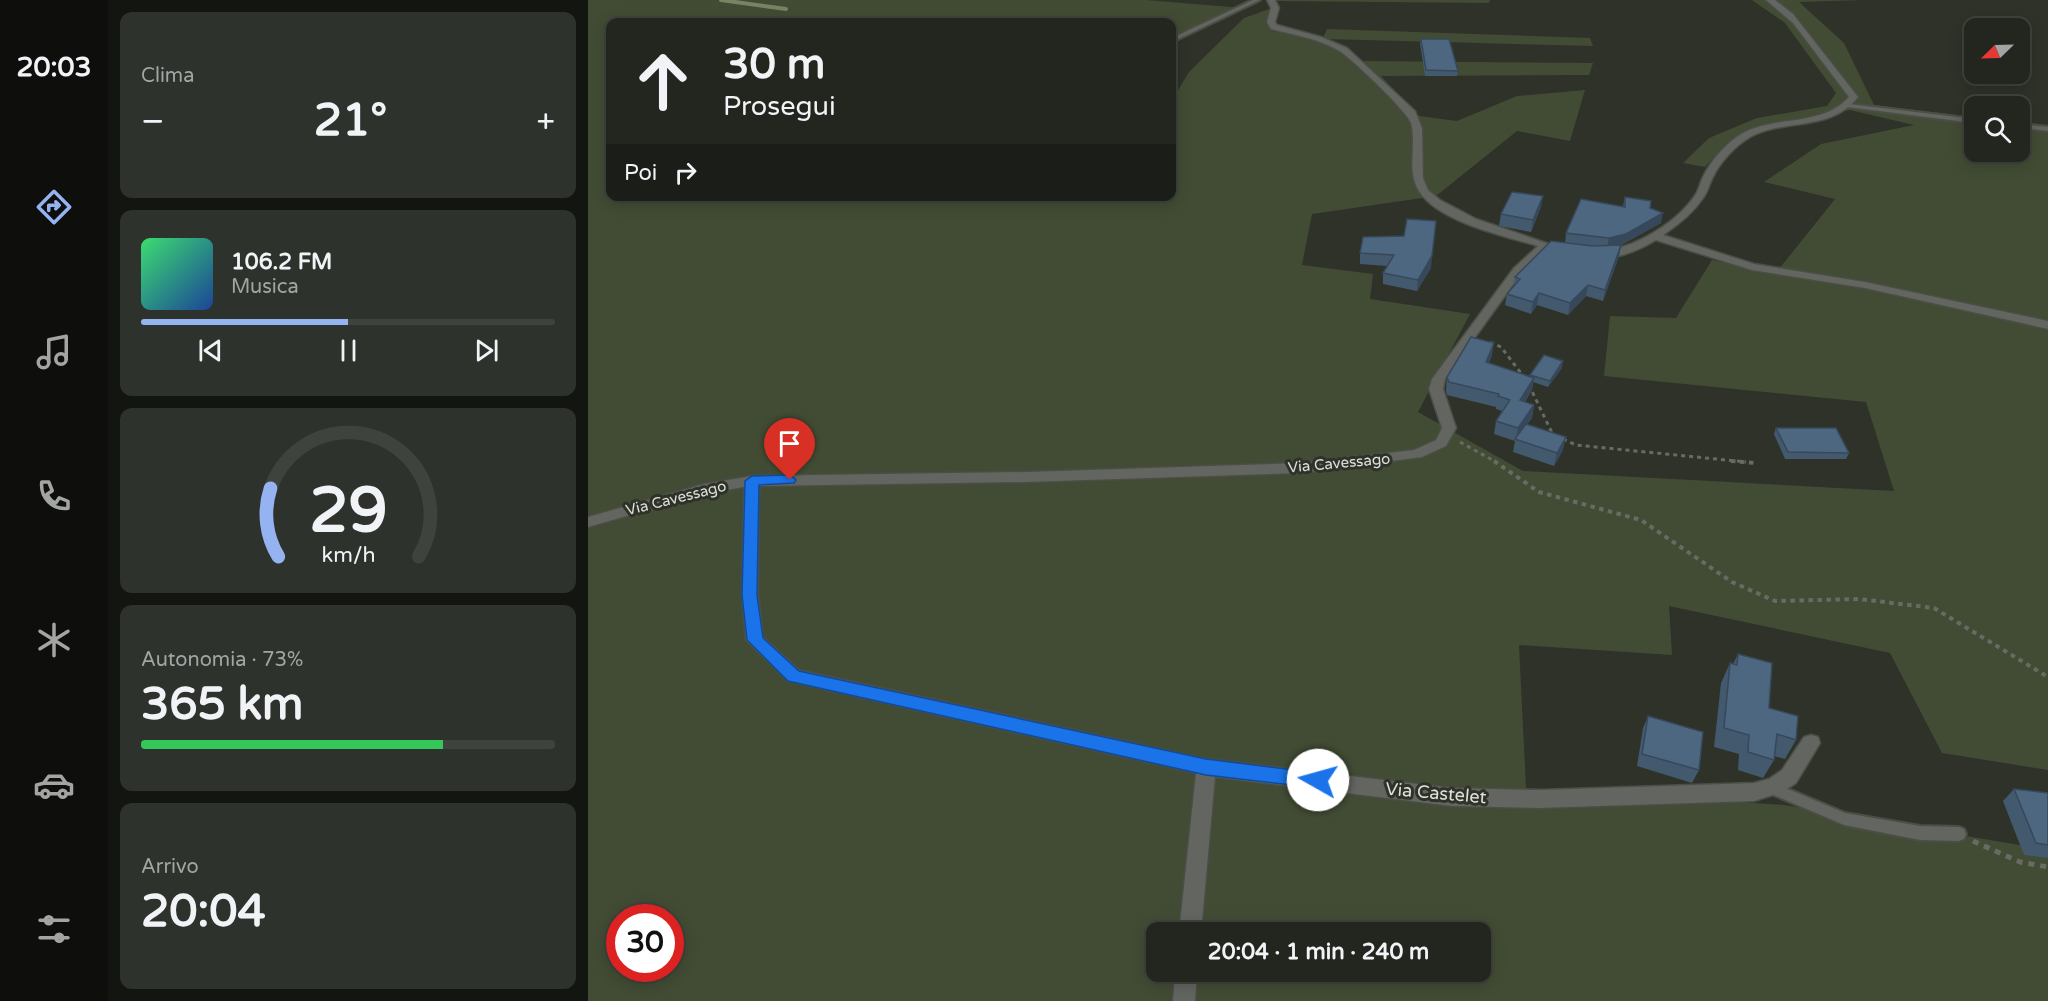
<!DOCTYPE html>
<html lang="it">
<meta charset="utf-8">
<style>
:root{--surface:#22261f;--page:#2e322c;--text:#f1f3f6;--muted:#a2a5a4;--line:#3f433d;--accent:#95b2f1}
body{margin:0;font-family:"Varela Round",sans-serif;background:var(--page);color:var(--text);height:100vh;display:flex;flex-direction:column;font-size:22px;white-space:nowrap}
*{box-sizing:border-box;margin:0}
p{font-size:20px;color:var(--muted)}
.icon{flex:none;width:33px;height:33px;fill:none;stroke:currentColor;stroke-width:2;stroke-linecap:round;stroke-linejoin:round}
.map{position:relative;flex:1;overflow:hidden}
.side{display:flex;flex-direction:column;gap:12px;padding:12px;background:#131511;width:480px}
.side>*{flex:none}
.banner{position:absolute;left:18px;top:18px;width:570px;height:183px;border-radius:12px;box-shadow:0 3px 15px #0003,0 0 0 2px var(--line);background:#22261f;color:var(--text);overflow:hidden}
.needle{width:39px;rotate:247deg}
.fabs{position:absolute;left:1376px;top:18px;display:grid;gap:12px}
.fabs a{display:grid;place-items:center;width:66px;height:66px;border-radius:12px;background:var(--surface);box-shadow:0 3px 15px #0003,0 0 0 2px var(--line);font-size:30px}
.speed{position:absolute;left:18px;top:904px;display:flex;gap:12px;font-size:30px;font-weight:700;text-align:center}
.speed>*{display:grid;place-content:center;width:78px;height:78px;border-radius:50%;background:var(--surface);box-shadow:0 3px 15px #0003,0 0 0 2px var(--line);line-height:1}
.speed .limit{border:9px solid #d22;background:#fff;color:#111}
.pin{position:absolute;display:grid;place-items:center;width:51px;height:51px;color:#fff;margin:-62px -26px;border-radius:50% 50% 50% 0;rotate:-45deg;box-shadow:0 0 6px #0007}
.pin .icon{rotate:45deg}
.me{position:absolute;width:66px;margin:-33px;rotate:277deg;stroke-linejoin:round;filter:drop-shadow(0 0 4px #0008)}
.turn{display:flex;align-items:center;gap:21px;height:126px;padding:0 18px;font-size:27px}
.turn .icon{width:78px;height:78px;stroke-width:2.5}
.turn b{display:block;font-size:42px;line-height:51px}
.then{display:flex;align-items:center;height:57px;padding:0 18px;background:#0003;gap:12px;font-size:22px}
.big{font-size:45px;font-weight:800;line-height:1.1}
.side .card{flex:1;display:flex;flex-direction:column;justify-content:center;gap:9px;min-width:0;padding:0 21px;border-radius:12px;background:var(--page)}
.side .dial{align-items:center;gap:0}
.dial svg{height:156px;overflow:visible;fill:none;stroke:var(--line);stroke-width:7;stroke-linecap:round;text-anchor:middle}
.dial text{fill:var(--text);stroke:none}
.song{display:flex;align-items:center;gap:18px}
.cover{width:72px;height:72px;border-radius:9px;background:linear-gradient(135deg,hsl(140 70% 55%),hsl(220 70% 35%))}
.played{height:6px;border-radius:3px;background:linear-gradient(90deg,var(--accent) 50%,var(--line) 50%)}
.keys{display:flex;justify-content:space-around;direction:ltr}
.heat{display:flex;justify-content:space-between;align-items:center;font-size:33px;direction:ltr}
.charge{height:9px;border-radius:4px;background:linear-gradient(90deg,#34c759 73%,var(--line) 0)}
.trip{position:absolute;left:558px;top:922px;width:345px;height:60px;border-radius:12px;background:var(--surface);box-shadow:0 3px 15px #0003,0 0 0 2px var(--line);font-weight:800;line-height:60px;text-align:center}
main{display:flex;flex:1;min-height:0}
.dock{display:flex;flex-direction:column;width:108px;justify-content:space-around;align-items:center;background:#0e0f0c;color:var(--muted)}
.dock .icon{width:42px;height:42px}
.dock .current{color:var(--accent)}
.dock b{font-size:27px;color:var(--text)}
.map>svg:first-child{display:block}
.green{fill:#424c34;fill-rule:evenodd}
.lines{fill:none;stroke-linecap:round;stroke-linejoin:round}
.stream{stroke:#768463;stroke-width:4}
.lane-casing{stroke:#4a4e45;stroke-width:4}
.street-casing{stroke:#4a4e45;stroke-width:3}
.path-far2{stroke:#686b63;stroke-width:3;stroke-dasharray:4 4;stroke-linecap:butt}
.path-far1{stroke:#686b63;stroke-width:4;stroke-dasharray:4.5 4.5;stroke-linecap:butt}
.path{stroke:#686b63;stroke-width:5;stroke-dasharray:6 6;stroke-linecap:butt}
.lane{fill:#626560;fill-rule:evenodd}
.street{fill:#626560;fill-rule:evenodd}
.wall{fill:#43596e}
.shaded-wall{fill:#37485a}
.building{fill:#4e6780;stroke:#37485a;stroke-width:1.5}
.route{fill:#1a73e8;stroke:#114b97;stroke-width:1.5}
.labels{text-anchor:middle;stroke-width:6;stroke-linejoin:round;paint-order:stroke}
.street-label{font-size:15px;fill:#dee1da;stroke:#2e3229}
.near-street-label{font-size:18px;fill:#dee1da;stroke:#2e3229}
</style>
<main>
<nav class="dock">
<b>20:03</b>
<svg class="icon current" aria-label="directions" viewBox="0 0 24 24"><path d="M12 3l9 9-9 9-9-9zM9 14v-3h6M13 9l2 2-2 2"/></svg>
<svg class="icon" aria-label="music" viewBox="0 0 24 24"><path d="M9 18V5l10-2v13"/><circle cx="6" cy="18" r="3"/><circle cx="16" cy="16" r="3"/></svg>
<svg class="icon" aria-label="phone" viewBox="0 0 24 24"><path d="M5 4h4l2 5-3 2q2 4 5 5l2-3 5 2v4C11 20 4 13 5 4z"/></svg>
<svg class="icon" aria-label="climate" viewBox="0 0 24 24"><path d="M12 3v18M4 7l16 10M4 17L20 7"/></svg>
<svg class="icon" aria-label="car" viewBox="0 0 24 24"><path d="M5 17H2v-5l4-1 3-4h7l3 4 3 1v5h-3M9 17h6M6 11h13"/><circle cx="7" cy="17" r="2"/><circle cx="17" cy="17" r="2"/></svg>
<svg class="icon" aria-label="filters" viewBox="0 0 24 24"><path d="M4 7h16M4 17h16"/><circle cx="9" cy="7" r="2"/><circle cx="15" cy="17" r="2"/></svg>
</nav>
<section class="side">
<div class="card"><p>Clima</p>
<div class="heat"><a>−</a><b class="big">21°</b><a>+</a></div>
</div>
<div class="card">
<div class="song"><i class="cover"></i><div><b>106.2 FM</b><p>Musica</p></div></div>
<div class="played"></div>
<div class="keys"><svg class="icon" aria-label="previous" viewBox="0 0 24 24"><path d="M18 5L8 12l10 7zM5 5v14"/></svg><svg class="icon" aria-label="pause" viewBox="0 0 24 24"><path d="M8 5v14M16 5v14"/></svg><svg class="icon" aria-label="next" viewBox="0 0 24 24"><path d="M6 5l10 7-10 7zM19 5v14"/></svg></div>
</div>
<div class="card dial"><svg viewBox="0 0 100 80">
<path d="M14 69A42 42 0 1 1 86 69"/>
<path d="M14 69A42 42 0 0 1 10 34" stroke="#95b2f1"/>
<text x="50" y="56" font-size="32" font-weight="700">29</text>
<text x="50" y="72" font-size="11">km/h</text>
</svg></div>
<div class="card"><p>Autonomia · 73%</p><b class="big">365 km</b><div class="charge"></div></div>
<div class="card"><p>Arrivo</p><b class="big">20:04</b></div>
</section>
<div class="map">
<svg width="1460" height="1001" viewBox="0 0 1460 1001">
<rect width="100%" height="100%" fill="#2e3229"/>
<path class="green" d="M0,0h558l97,8 -71,35v-21h-562v174h562l2,-99 15,-25 55,-54 28,-10 -4,-8h222l-1,3 -213,-2 -7,19 2,11 52,7 4,-9 263,9 3,8 -267,-7 36,22 231,2 -4,12 -208,1 38,40 38,5 60,-25 68,-6 -15,51 -53,-10 -81,65 -124,18 -10,51 71,9 -3,25 100,15 -52,98 105,59 371,20 -28,-89 -262,-26 6,-60 66,2 36,-58 63,14 60,-75 -71,-17 57,-38 93,-19 -64,-15 -81,15 -42,18 -22,24 -22,-4 26,-25 48,-20 70,-12 9,-13 -51,-70 -33,-23h112l-65,2 45,41 30,62 100,12v35h45v-30l29,3v645l-106,-17 -52,-100 -221,-47 3,49 -153,-10 7,143 258,17 264,45v151h-1460zM32,918h50v51h-50zM568,933h324v39h-324z"/>
<g class="lines">
<path class="stream" d="M133,0l65,9"/>
<g class="lane-casing">
<path id="lane" d="M665,0h7l-88,42v-4z
M1261,104l125,15v4l-127,-16v-2z
M1431,124l29,3v4l-29,-3z
M1186,783l71,30 75,13 39,1 5,2 2,5 -2,5 -5,2 -39,-1 -76,-15 -75,-32 -2,-4 2,-4z"/>
</g>
<g class="street-casing">
<path id="street" d="M679,0h8l4,8 -4,14 2,3 44,12 26,11 68,63 7,17 1,50 5,12 12,10 36,19 76,26 -30,27 -77,107 -2,10 13,39 -10,18 -24,11 -121,16 -275,9 -267,4 -1,109 5,42 36,33 407,89 246,29 88,2 214,-7 15,-4 13,-9 22,-33 7,-2 7,2 2,6 -24,40 -14,9 -28,9 -214,7 -88,-2 -237,-29 -14,156h-22l17,-160 -408,-92 -42,-41 -4,-45 2,-108 -40,7 -116,33v-10l116,-33 48,-8 274,-4 275,-9 113,-13 22,-10 6,-12 -13,-39 3,-10 82,-111 24,-22c-33,-10 -100,-24 -119,-55 -13,-21 -2,-45 -8,-68 -3,-11 -58,-63 -70,-71 -20,-13 -47,-17 -70,-23l-4,-7 4,-14z
M1178,0h9l18,14 65,83c-27,35 -73,21 -108,40 -15,9 -30,25 -37,40 -4,7 -5,15 -10,21 -10,15 -25,27 -40,37l91,29 111,18 183,39v8l-183,-41 -113,-18 -96,-30c-17,10 -41,21 -61,17v-4c9,-2 18,-3 27,-6 26,-8 59,-29 74,-53 3,-5 4,-11 7,-17 8,-17 24,-35 40,-44 34,-18 79,-6 106,-36l-56,-74z
M587,972h22l-2,29h-22z"/>
</g>
<path class="path-far2" d="M902,342l11,5 23,30
M941,385l24,50
M975,439l13,6 170,17
M872,442l36,20"/>
<path class="path-far1" d="M906,461l45,31 102,28 91,62 43,19 84,-2 75,9 114,69
M1143,461l24,2"/>
<path class="path" d="M1385,841l47,21 28,5"/>
<use href="#lane" class="lane"/>
<use href="#street" class="street"/>
</g>
<path class="wall" d="M833,39l37,32 -1,5h-32l-5,-32z
M1037,197l25,11 11,15 -38,21 -2,1 -2,11 -16,45 -17,-5 -18,19 -31,-10 -6,9 -26,-9 2,-11 6,-7 2,-10 50,-34 1,-10 57,-27z
M953,207l-10,25 -32,-6 2,-12z
M816,236l27,32 -14,23 -34,-7v-11l4,-7 -27,-2v-11z
M904,355l-3,8 41,13v-1l32,-7 -14,19 -15,-5 -1,8 -7,12 9,3 -2,13 -5,6 36,26 -9,16 -41,-14 2,-11 -21,-7 2,-13 6,-10 -6,-2v-2l-49,-12 -1,-5 1,-13z
M1188,428l73,25 -3,6h-61l-11,-25z
M1150,654l31,54 27,32 -11,19 -11,-3v4l-11,18 -25,-8 1,-16 -25,-7 7,-64 9,-20 3,1z
M1060,716l51,54 -7,13 -55,-17 6,-38z
M1426,789l34,4v65l-24,-3 -21,-54z"/>
<path class="shaded-wall" d="M955,196l-2,11 -10,25 2,-12z
M1075,213l-2,10 -38,21 -2,1 -2,11 -16,45 2,-11 2,-42 2,-10z
M848,221l-5,47 -14,23 1,-11z
M1000,285l-2,11 -18,19 2,-12z
M951,293l-2,12 -6,9 2,-12z
M906,343l-2,12 -8,20 2,-13z
M975,361l-1,7 -14,19 2,-6z
M946,378l-2,12 -15,23 3,-13z
M946,405l-2,13 -15,22 -1,-1 2,-11z
M978,437l-3,13 -9,16 3,-13z"/>
<path class="building" d="M833,39h28l9,32 -32,-1z
M924,192l31,4 -10,24 -32,-6z
M1037,197l26,4 -1,7 13,5 -37,21 -17,4 -43,-5 15,-34 44,8z
M819,219l29,2 -4,35 -14,24 -35,-7 11,-18 -34,-2 3,-16 41,-1z
M963,241l41,5 29,-1 -16,45 -17,-5 -18,18 -31,-10 -6,9 -26,-8 13,-15 -5,-2z
M883,337l23,6 -8,19 48,16 -14,22 14,5 -16,23 -22,-7 14,-21 -12,-4 1,-2 -50,-12 -2,-5z
M956,355l19,6 -13,20 -20,-6z
M938,424l40,13 -9,16 -42,-14z
M1188,428h60l13,25 -61,-1z
M1150,654l34,9 -3,45 29,8 -2,24 -19,-6 -3,26 -26,-8 1,-17 -25,-7 6,-65 7,2z
M1060,716l55,16 -4,38 -57,-16z
M1426,789l34,4v52l-12,-2z"/>
<path class="route" d="M202,475l6,5 -2,3 -35,2 -2,110 6,43 36,33 407,88 112,14 6,2 3,5 -3,6 -6,2 -112,-13 -418,-94 -41,-41 -5,-45 3,-114 7,-5z"/>
<g class="labels">
<g class="street-label">
<text transform="translate(751 463) rotate(-5)" y="5">Via Cavessago</text>
<text transform="translate(88 498) rotate(-14)" y="5">Via Cavessago</text>
</g>
<g class="near-street-label">
<text transform="translate(848 793) rotate(5)" y="6">Via Castelet</text>
</g>
</g>
</svg>
<div class="fabs">
<a><svg class="needle" viewBox="-14 -14 28 28"><path d="M0-13l5 13h-10z" fill="#e53935"/><path d="M0 13l5-13h-10z" fill="#a2a5a4"/></svg></a>
<a><svg class="icon" aria-label="search" viewBox="0 0 24 24"><circle cx="10" cy="10" r="6"/><path d="M15 15l6 6"/></svg></a>
</div>
<div class="speed"><div class="limit">30</div></div>
<div class="pin" style="left:202px;top:480px;background:#d93025"><svg class="icon" aria-label="arrive" viewBox="0 0 24 24"><path d="M6 21V4h12l-3 4 3 4H6"/></svg></div>
<svg class="me" style="left:730px;top:780px" viewBox="-20 -20 40 40"><circle r="19" fill="#fff"/><path d="M0-13L10 11 0 6-10 11z" fill="#1a73e8"/></svg>
<div class="trip">20:04 · 1 min · 240 m</div>
<div class="banner">
<div class="turn"><svg class="icon" aria-label="ahead" viewBox="0 0 24 24"><path d="M12 20V5M6 11l6-6 6 6"/></svg><div><b>30 m</b>Prosegui</div></div>
<div class="then">Poi<svg class="icon" aria-label="right" viewBox="0 0 24 24"><path d="M7 20v-9h11M14 6l5 5-5 5"/></svg></div>
</div>
</div>
</main>
